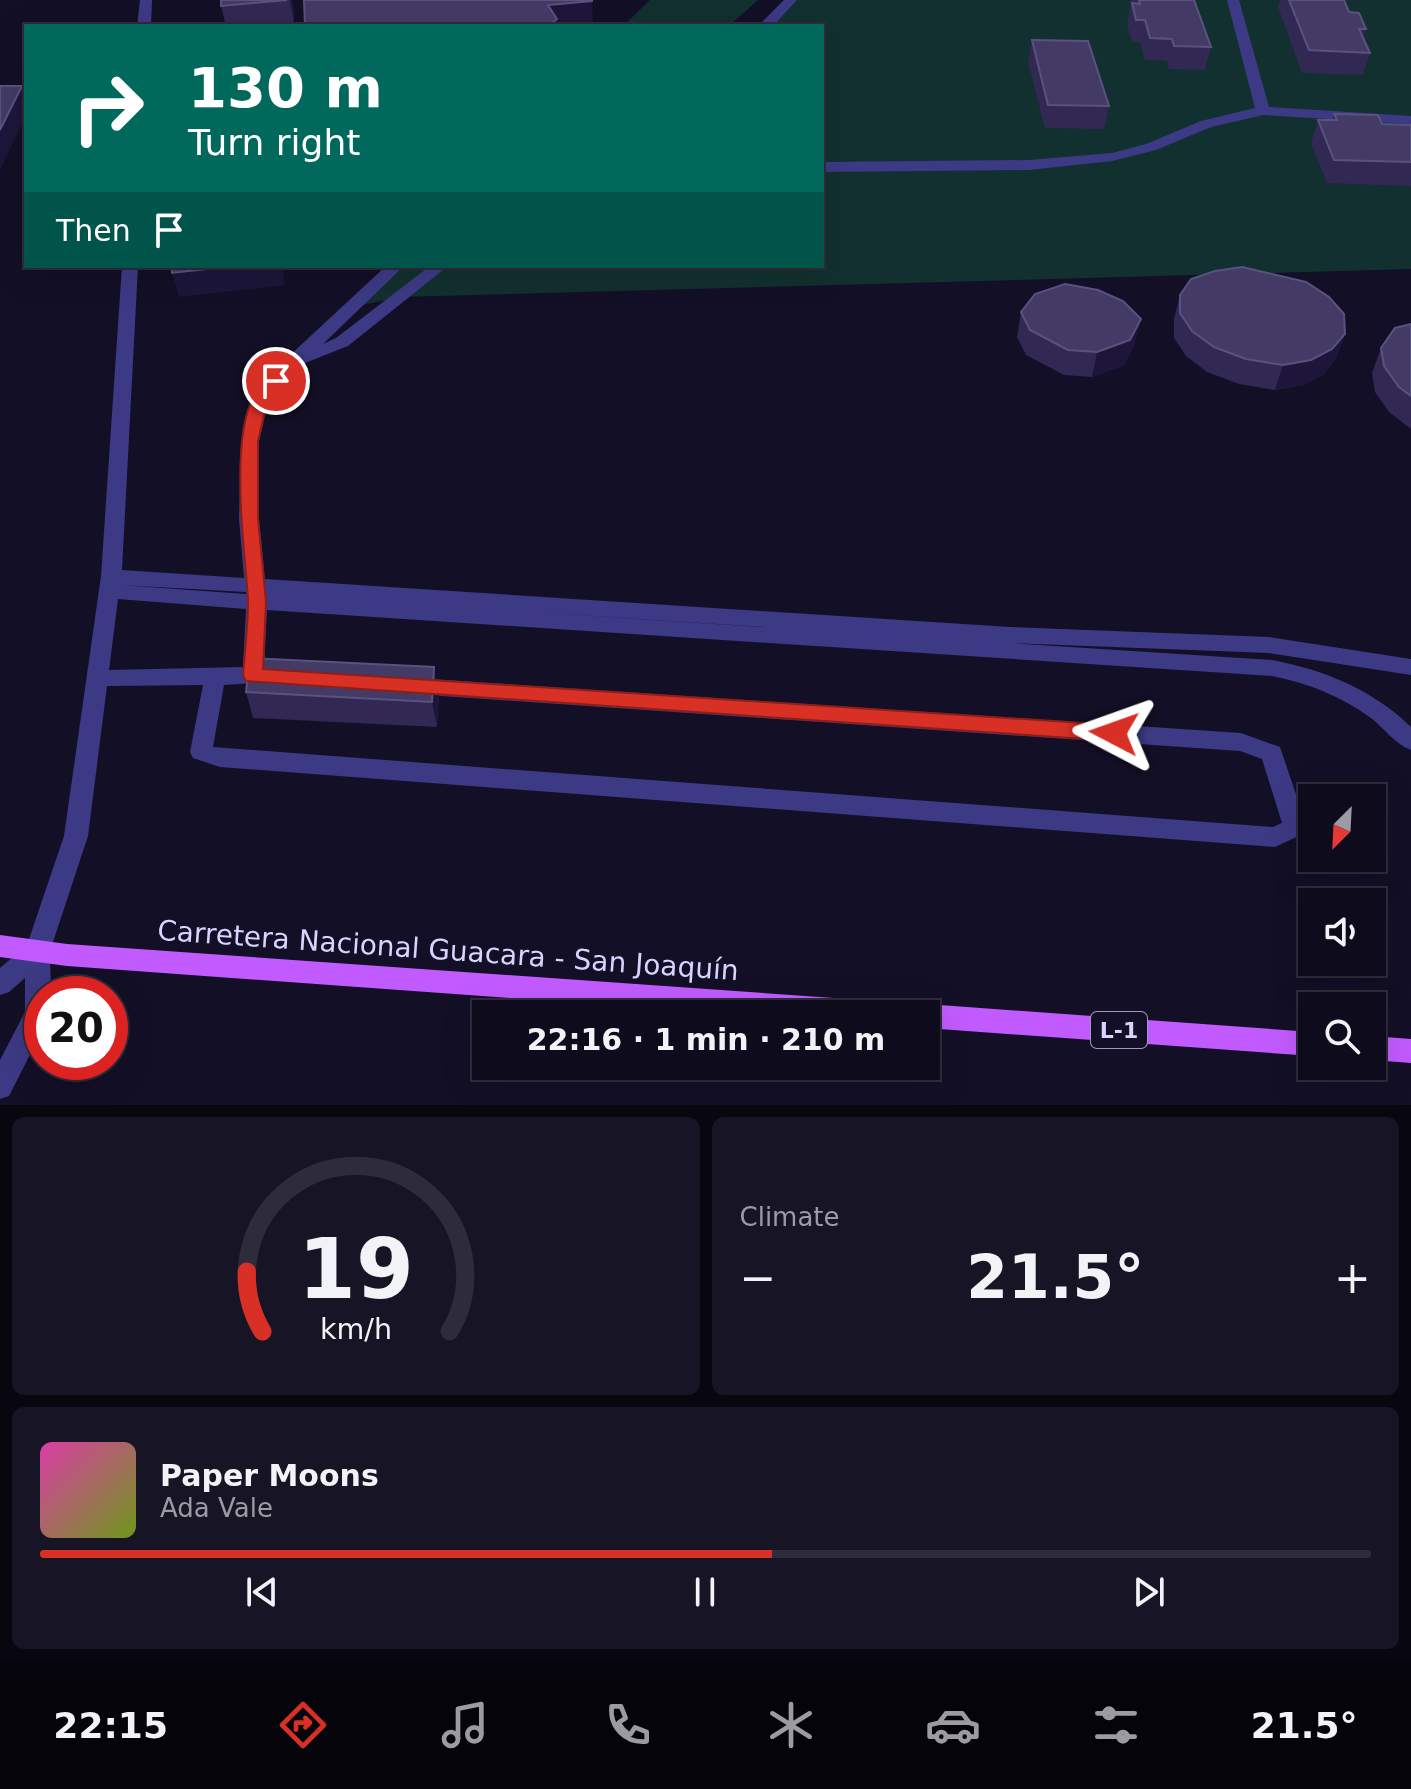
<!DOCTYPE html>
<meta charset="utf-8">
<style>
:root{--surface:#0e0b1c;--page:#171425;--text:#f1f3f6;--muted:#9b9ba3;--line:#2e2b3b;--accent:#d93025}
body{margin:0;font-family:"DejaVu Sans",sans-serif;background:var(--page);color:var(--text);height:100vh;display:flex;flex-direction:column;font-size:30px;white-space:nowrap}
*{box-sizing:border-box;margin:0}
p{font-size:26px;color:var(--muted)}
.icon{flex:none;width:44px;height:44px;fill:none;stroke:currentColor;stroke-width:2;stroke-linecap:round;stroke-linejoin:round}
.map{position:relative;height:1105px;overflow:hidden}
.details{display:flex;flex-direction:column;gap:12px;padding:12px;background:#08060f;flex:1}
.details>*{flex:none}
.top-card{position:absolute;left:24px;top:24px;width:800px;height:244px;border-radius:0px;box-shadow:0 8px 32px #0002,0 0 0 2px var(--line);background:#00695c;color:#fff;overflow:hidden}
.needle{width:52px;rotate:204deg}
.buttons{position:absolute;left:1298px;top:784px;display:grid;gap:16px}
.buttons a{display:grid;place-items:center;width:88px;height:88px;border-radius:0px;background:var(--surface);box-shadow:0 8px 32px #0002,0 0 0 2px var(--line);font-size:40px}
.speed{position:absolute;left:24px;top:976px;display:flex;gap:16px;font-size:40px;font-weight:700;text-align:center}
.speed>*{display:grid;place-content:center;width:104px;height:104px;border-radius:50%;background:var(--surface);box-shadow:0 8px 32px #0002,0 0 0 2px var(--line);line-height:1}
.speed .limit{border:12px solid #d22;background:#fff;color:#111}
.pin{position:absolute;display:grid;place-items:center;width:68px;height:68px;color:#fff;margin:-34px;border:4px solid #fff;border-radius:50%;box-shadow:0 2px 8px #0007}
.me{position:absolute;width:88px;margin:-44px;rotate:274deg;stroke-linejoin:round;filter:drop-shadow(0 0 6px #0008)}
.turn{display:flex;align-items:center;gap:28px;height:168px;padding:0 32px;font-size:36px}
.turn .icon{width:104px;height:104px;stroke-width:2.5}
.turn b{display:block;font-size:56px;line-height:68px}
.then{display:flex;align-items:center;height:76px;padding:0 32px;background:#0003;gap:16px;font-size:30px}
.big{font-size:60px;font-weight:600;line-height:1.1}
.details .card{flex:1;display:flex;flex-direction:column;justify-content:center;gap:12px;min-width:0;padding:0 28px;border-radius:12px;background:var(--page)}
.details .dial{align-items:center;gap:0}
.dial svg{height:208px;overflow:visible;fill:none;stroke:var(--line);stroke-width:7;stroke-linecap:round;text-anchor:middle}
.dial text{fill:var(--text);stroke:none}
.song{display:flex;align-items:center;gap:24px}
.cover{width:96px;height:96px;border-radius:12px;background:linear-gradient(135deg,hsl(320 70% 55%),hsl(80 70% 35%))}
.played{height:8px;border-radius:4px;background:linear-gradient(90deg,var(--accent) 55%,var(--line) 55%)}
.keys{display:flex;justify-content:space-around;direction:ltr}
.heat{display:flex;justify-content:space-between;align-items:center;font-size:44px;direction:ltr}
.details .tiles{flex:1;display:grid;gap:12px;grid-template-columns:1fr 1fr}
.card:last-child{grid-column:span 2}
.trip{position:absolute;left:472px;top:1000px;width:468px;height:80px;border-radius:0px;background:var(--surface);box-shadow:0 8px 32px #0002,0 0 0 2px var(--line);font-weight:600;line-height:80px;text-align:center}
.dock{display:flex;height:128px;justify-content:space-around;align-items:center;background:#06040b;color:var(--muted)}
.dock .icon{width:56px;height:56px}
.dock .active{color:var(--accent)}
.dock b{font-size:36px;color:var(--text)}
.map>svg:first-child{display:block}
.green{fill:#12302f}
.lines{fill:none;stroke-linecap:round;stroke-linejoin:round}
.minor{fill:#3d3a85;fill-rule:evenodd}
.major{fill:#c25bff;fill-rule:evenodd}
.wall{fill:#312854}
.shaded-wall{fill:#1d163a}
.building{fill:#433a66;stroke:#5a527e;stroke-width:2}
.route{fill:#d93025;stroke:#8d1f18;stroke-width:2}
.labels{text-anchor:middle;stroke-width:8;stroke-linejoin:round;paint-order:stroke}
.shield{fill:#130f26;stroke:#9e99be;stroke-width:2}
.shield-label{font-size:22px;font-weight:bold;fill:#d9d4ff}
.near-street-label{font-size:28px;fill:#d9d4ff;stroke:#130f26}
</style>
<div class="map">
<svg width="1411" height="1105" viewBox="0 0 1411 1105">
<rect width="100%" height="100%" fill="#130f26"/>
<path class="green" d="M650,0h108l-29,26h-106z
M797,0h614v269l-1011,28 -47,10 48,-41h421v-240h-50z"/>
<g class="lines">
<path class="minor" d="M140,0h12l-1,26h-14z
M784,0h13l-24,26h-15z
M1227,0h12l30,107 142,9v8l-148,-9 -52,12 -55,23 -44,11 -83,9 -207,2v-10l207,-2 83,-7 34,-9 55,-23 54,-13z
M122,266h16l-16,304 122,8 -5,-59 2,-78 9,-39 38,-45 98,-91h18l-81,78 13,-6 94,-72h18l-100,80 -48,19 -32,38 -9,38v78l6,60 745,48 259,10 142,22v16l-142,-22 -259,-10 -743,-48 1005,65c52,10 100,29 139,67v23c-15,-5 -27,-22 -40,-32 -30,-22 -63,-35 -99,-42l-1005,-66 -3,58 977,65 39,14 27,80 -4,7 -28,13 -1055,-80 -27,-9 -3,-6 13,-67 -96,1 -19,150 -38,115 1,43h-9v37l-33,65 -9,3v-39l25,-48v-34l-16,14 -9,3v-27l27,-23 37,-109 37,-260zM120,585l126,7v2zM118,599l128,10 -3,58 -134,3zM253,683l987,68 22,8 20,64 -9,4 -1060,-80 11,-62z"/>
<path class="major" d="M0,935l67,9 824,58 9,4 4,8h-174l-663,-48 -67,-9z
M926,1004l386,28v24l-386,-28v-14h-12l3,-6z
M1372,1036l39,3v24l-39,-3z"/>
</g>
<path class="wall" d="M221,0h72l1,22 -48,4h-20l-5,-20z
M1131,0h63l17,47 -6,23 -36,-1 -2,-8 -22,-1 -5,-18h-8l-5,-17z
M1280,0h64l5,12 17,17 -3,10 7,14 -7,22 -61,-2 -24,-66z
M1032,40l77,66 -5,23 -59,-1 -17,-66z
M1334,114l48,10 29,1v61l-84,-3 -16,-40 7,-23h14z
M1180,295l165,39 -9,24 -12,16 -21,11 -28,5 -36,-6 -32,-12 -21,-16 -12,-18v-19z
M1021,312l114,32 -11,21 -32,12 -28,-2 -38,-20 -9,-18z
M1411,324v105l-22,-17 -14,-20 -3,-19 9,-25z
M246,692h193l-2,35 -184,-9z"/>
<path class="shaded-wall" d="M290,0h3l1,22z
M592,1l1,22 -45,3v-21z
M22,86l4,11v19l-26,54v-40z
M233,266h50l1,19 -105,12 -7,-24z
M1141,319l-6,25 -11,21 -32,12 5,-25z
M1345,334l-9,24 -12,16 -21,11 -28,5 8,-25z
M434,667l5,25 -2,35 -5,-25z"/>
<path class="building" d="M221,0h66l-66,6z
M304,0h288v1l-44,4 9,14 -9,7h-243z
M1139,0h55l17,47 -37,-1 -2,-7 -22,-1 -5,-18h-9l-4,-17 8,1z
M1289,0h55l5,12 10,1 7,16h-7l11,24 -61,-3z
M1032,40l56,1 21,65 -61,-1z
M0,86h22l-22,44z
M1334,114l44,1 4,9 29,1v37l-77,-2 -16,-40h19z
M172,266h61l-61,7z
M1242,267l64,15 23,15 15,17 1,20 -13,15 -21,11 -28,5 -37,-6 -32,-12 -22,-16 -12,-18v-18l11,-16 24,-8z
M1065,284l33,6 25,11 18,18 -11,21 -33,12 -29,-2 -38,-20 -9,-18 14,-18z
M1411,324v72l-12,-9 -15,-21 -3,-18 14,-20z
M250,658l184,9 -2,35 -186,-10z"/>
<path class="route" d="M276,376l8,5 -17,22 -9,38v78l8,83 -3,67 851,56 7,2 3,6 -3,6 -7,2 -868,-60 -3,-6c2,-24 5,-49 5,-73 -1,-44 -29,-210 28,-226z"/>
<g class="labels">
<rect class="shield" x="1091" y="1012" width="56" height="36" rx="6"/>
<g class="shield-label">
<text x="1119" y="1038">L-1</text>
</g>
<g class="near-street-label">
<text transform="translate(448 950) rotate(4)" y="10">Carretera Nacional Guacara - San Joaquín</text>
</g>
</g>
</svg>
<div class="buttons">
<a><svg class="needle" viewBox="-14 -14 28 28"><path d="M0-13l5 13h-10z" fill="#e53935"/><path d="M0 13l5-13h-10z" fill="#9b9ba3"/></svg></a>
<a><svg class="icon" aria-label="sound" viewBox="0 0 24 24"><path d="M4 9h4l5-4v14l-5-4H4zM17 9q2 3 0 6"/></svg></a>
<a><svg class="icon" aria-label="search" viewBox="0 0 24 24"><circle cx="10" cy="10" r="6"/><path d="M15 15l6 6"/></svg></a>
</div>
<div class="speed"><div class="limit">20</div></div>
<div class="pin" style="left:276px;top:381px;background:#d93025"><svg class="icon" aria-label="arrive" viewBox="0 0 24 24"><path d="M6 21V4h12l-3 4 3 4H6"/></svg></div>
<svg class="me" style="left:1114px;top:733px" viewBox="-20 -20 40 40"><path d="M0-17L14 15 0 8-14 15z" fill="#d93025" stroke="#fff" stroke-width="4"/></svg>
<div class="trip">22:16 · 1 min · 210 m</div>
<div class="top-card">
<div class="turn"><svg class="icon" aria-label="right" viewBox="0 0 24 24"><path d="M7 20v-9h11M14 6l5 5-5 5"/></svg><div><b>130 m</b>Turn right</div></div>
<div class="then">Then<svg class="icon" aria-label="arrive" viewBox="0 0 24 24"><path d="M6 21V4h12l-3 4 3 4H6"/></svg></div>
</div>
</div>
<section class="details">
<div class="tiles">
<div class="card dial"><svg viewBox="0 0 100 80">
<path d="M14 69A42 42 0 1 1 86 69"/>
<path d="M14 69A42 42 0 0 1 8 46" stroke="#d93025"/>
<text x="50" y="56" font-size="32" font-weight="700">19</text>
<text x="50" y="72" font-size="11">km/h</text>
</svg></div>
<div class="card"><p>Climate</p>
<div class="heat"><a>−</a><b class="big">21.5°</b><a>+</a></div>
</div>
<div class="card">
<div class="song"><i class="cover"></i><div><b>Paper Moons</b><p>Ada Vale</p></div></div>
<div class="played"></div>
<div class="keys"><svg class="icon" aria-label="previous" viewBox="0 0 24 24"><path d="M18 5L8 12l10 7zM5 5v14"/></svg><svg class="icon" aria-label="pause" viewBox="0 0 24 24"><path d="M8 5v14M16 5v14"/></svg><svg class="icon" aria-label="next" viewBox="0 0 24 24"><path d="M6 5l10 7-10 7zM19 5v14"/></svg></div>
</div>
</div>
</section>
<nav class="dock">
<b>22:15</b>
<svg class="icon active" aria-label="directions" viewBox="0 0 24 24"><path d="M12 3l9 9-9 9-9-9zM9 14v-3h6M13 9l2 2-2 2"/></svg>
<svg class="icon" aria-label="music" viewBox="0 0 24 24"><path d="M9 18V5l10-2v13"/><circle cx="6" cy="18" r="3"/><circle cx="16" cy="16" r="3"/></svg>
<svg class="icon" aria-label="phone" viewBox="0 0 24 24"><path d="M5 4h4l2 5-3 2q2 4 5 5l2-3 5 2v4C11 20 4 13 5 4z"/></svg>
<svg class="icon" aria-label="climate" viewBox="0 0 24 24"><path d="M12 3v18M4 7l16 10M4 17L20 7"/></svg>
<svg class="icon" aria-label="car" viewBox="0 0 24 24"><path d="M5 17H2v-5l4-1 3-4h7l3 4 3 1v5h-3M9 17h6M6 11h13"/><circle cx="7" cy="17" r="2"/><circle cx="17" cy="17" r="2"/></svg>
<svg class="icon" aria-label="filters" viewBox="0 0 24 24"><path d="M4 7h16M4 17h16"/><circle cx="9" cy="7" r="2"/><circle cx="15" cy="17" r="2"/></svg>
<b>21.5°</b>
</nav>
